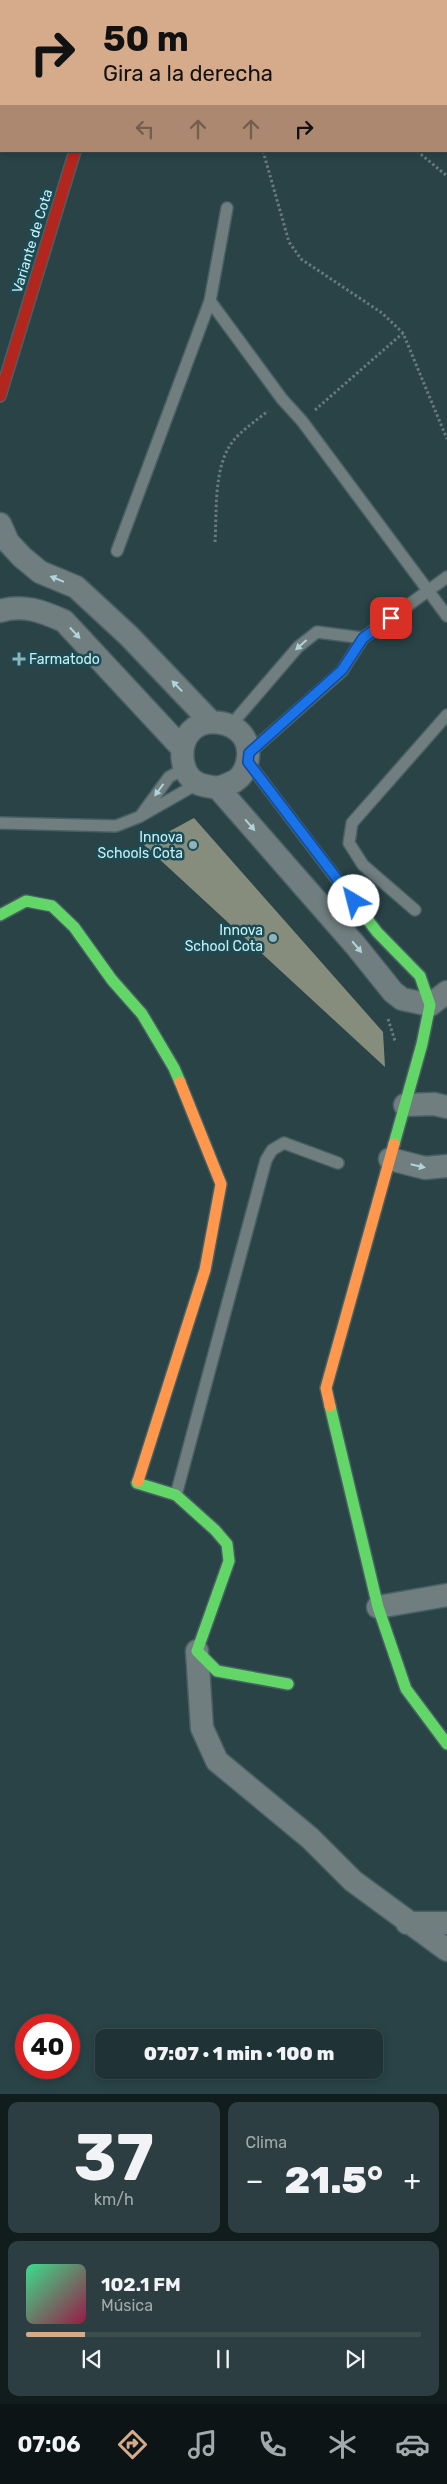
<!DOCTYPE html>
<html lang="es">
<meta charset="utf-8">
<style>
:root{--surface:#1f3235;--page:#2c3e41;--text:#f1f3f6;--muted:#a1aaad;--line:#3c4d50;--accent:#d6ab8b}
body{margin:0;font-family:Rubik,sans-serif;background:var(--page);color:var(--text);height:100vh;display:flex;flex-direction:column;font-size:19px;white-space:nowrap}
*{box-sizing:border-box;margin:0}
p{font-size:16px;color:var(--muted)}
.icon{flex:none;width:28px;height:28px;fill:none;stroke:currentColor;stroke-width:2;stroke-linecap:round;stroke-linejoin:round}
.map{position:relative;height:2094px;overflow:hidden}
.details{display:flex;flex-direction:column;gap:8px;padding:8px;background:#111c1d;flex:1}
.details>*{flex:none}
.hud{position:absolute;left:0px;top:0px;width:448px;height:152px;box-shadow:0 2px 8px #0003,0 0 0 1px var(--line);background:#d6ab8b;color:#111;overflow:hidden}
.speed{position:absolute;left:15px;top:2014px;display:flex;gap:10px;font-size:25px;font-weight:700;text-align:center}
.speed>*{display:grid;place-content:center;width:65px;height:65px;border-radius:50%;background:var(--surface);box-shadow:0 2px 8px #0003,0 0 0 1px var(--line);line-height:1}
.speed .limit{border:8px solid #d22;background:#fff;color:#111}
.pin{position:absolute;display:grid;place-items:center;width:42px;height:42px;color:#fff;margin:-21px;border-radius:10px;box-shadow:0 2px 8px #0006}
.me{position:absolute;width:55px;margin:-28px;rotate:323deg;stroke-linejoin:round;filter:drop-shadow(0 0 4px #0008)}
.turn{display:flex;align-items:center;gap:18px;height:105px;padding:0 20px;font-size:22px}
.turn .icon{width:65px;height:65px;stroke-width:2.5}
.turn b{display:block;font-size:35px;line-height:42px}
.lanes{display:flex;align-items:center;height:48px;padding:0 20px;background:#0003;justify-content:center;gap:25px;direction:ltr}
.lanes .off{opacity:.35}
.big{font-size:38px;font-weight:800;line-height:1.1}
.details .card{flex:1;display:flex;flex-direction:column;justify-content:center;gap:8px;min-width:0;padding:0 18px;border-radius:10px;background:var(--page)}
.details .dial{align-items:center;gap:0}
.dial b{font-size:65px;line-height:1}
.song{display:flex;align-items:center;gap:15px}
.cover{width:60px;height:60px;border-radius:8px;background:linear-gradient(135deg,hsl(150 70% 55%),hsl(340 70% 35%))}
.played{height:5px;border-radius:2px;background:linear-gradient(90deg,var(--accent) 15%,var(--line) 15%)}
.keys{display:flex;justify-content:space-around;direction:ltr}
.heat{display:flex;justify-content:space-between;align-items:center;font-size:28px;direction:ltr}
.details .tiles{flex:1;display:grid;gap:8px;grid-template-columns:1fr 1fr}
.card:last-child{grid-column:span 2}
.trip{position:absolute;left:95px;top:2029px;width:288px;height:50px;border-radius:10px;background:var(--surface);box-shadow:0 2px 8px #0003,0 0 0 1px var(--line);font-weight:800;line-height:50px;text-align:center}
.dock{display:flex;height:80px;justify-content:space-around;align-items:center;background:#0c1415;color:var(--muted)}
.dock .icon{width:35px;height:35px}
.dock .current{color:var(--accent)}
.dock b{font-size:22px;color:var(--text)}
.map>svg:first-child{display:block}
.building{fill:#868d7d}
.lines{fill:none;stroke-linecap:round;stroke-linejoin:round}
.lane-casing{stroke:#486064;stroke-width:14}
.street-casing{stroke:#486064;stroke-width:25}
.fast-casing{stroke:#486064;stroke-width:14}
.slow-casing{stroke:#486064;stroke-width:14}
.jam-casing{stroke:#486064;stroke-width:14}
.path{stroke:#69797d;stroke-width:3;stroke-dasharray:2.5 2.5;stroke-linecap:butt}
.lane{stroke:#707e80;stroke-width:11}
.street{stroke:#707e80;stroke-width:22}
.fast{stroke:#63d668;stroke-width:11}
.slow{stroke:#ff974d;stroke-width:11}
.jam{stroke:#b3261e;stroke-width:11}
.oneway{fill:#b1d3da}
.route-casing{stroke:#114b97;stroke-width:12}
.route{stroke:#1a73e8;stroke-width:9}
.poi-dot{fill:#90b3ba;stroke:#1c4b54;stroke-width:2}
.labels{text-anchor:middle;stroke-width:5;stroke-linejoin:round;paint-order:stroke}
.street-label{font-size:14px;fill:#c7eff8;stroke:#1c4b54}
.poi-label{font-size:14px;fill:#c7eff8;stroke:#1c4b54;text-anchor:end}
</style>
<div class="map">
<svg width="447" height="2094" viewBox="0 0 447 2094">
<rect width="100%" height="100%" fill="#294347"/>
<path class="building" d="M194,818l189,214 2,35 -241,-222z"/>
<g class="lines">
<g class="lane-casing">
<path id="lane" d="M210,301l72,98 20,22 145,195
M117,551l93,-250 17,-93
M231,725l67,-78 19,-15 46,6
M249,753l93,-82 21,-33 84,-61
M142,814l27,-37 15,-8
M0,823l116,3 23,-9 58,-33
M415,910l-52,-45 -14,-22 3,-20 95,-108
M176,1495l90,-335 6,-10 12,-7 54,20"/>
</g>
<g class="street-casing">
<path id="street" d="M0,524l8,18 14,15 18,15 36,15 53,49 82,86
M0,611c23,-7 42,0 64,10l118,127
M218,788c5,-2 12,-4 17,-7 14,-9 17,-32 8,-45 -11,-15 -38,-19 -52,-5 -13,14 -12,44 8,53 5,2 13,3 19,4l138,158 37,46 9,7 28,6 17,-13
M405,1105l29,-1 13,3
M390,1159l35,9 22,-2
M378,1607l69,-12
M197,1651l5,77 15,33 93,77 43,43 94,69
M407,1923h40"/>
</g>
<g class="fast-casing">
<path id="fast" d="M122,0v1
M248,762l129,170 43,44 10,29 -8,39 -28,100
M0,915l26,-14 26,5 22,21 38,53 30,34 32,54 6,14
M330,1406l48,201 28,82 41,55
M138,1481l-1,2 39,12 39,35 12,14 2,17 -32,90 20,20 71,13"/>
</g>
<g class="slow-casing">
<path id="slow" d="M330,1406l-4,-18 68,-244
M138,1481l67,-211 16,-86 -41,-102"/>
</g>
<g class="jam-casing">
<path id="jam" d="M0,396l75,-245"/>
</g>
<path class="path" d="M316,0v1
M263,151l26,91 12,17 81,54 21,20 44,106
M417,151l30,25
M315,410l88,-77
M215,542c2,-31 -2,-75 18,-101 9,-11 24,-21 35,-30
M388,1019l7,22"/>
<use href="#lane" class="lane"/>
<use href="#street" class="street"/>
<use href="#fast" class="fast"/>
<use href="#slow" class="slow"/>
<use href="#jam" class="jam"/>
</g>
<defs><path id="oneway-solid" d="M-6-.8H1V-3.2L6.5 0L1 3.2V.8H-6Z" transform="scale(1.25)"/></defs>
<g class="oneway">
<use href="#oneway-solid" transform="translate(57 579) rotate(-158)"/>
<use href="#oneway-solid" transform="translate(75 633) rotate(47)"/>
<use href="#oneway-solid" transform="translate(301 645) rotate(138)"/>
<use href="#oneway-solid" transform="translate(177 686) rotate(-134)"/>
<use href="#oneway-solid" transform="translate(159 790) rotate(126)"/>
<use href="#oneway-solid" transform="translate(250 825) rotate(49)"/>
<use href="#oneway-solid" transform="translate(357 947) rotate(50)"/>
<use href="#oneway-solid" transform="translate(418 1166) rotate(13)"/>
</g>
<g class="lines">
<g class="route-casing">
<path id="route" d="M354,901l-106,-139 1,-9 93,-83 21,-32 28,-20"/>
</g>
<use href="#route" class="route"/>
</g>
<g class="poi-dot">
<path d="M16.5 651.5h5v5h5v5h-5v5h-5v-5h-5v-5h5z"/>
<circle cx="193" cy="845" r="5"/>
<circle cx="273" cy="938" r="5"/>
</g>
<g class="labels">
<g class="street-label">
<text transform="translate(32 241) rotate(-73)" y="5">Variante de Cota</text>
</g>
<g class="poi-label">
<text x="29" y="664" text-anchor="start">Farmatodo</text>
<text x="183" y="842">Innova<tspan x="183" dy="16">Schools Cota</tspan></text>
<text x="263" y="935">Innova<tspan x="263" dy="16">School Cota</tspan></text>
</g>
</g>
</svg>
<div class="speed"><div class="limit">40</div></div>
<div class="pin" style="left:391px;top:618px;background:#d93025"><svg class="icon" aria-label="arrive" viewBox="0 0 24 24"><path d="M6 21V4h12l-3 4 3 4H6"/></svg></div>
<svg class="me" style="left:354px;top:901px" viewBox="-20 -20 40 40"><circle r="19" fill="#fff"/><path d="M0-13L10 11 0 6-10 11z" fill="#1a73e8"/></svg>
<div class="trip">07:07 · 1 min · 100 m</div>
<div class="hud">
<div class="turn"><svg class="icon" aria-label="right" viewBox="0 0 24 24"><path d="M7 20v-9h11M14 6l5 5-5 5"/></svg><div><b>50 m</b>Gira a la derecha</div></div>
<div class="lanes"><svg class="icon off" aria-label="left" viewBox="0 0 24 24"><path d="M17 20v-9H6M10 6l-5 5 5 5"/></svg><svg class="icon off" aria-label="ahead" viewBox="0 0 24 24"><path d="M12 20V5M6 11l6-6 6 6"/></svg><svg class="icon off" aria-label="ahead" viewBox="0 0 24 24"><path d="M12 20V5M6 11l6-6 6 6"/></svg><svg class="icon" aria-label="right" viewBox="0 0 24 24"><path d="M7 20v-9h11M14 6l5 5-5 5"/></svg></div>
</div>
</div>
<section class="details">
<div class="tiles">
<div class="card dial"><b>37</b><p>km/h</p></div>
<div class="card"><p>Clima</p>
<div class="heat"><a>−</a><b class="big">21.5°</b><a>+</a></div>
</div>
<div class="card">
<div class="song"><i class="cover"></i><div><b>102.1 FM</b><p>Música</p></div></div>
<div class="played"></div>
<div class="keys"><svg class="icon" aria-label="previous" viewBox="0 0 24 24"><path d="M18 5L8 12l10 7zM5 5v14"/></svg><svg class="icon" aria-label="pause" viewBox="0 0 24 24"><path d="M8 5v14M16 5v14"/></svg><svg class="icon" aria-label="next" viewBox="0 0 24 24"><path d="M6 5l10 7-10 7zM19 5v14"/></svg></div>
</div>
</div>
</section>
<nav class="dock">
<b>07:06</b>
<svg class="icon current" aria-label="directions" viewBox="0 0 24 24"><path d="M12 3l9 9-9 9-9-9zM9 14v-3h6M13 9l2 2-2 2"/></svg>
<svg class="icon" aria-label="music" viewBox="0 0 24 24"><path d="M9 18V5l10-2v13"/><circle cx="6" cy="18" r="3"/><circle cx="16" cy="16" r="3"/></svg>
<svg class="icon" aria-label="phone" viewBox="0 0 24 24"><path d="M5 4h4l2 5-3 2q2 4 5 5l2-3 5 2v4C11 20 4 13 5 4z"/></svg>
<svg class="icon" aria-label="climate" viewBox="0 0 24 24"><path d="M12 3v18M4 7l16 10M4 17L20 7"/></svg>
<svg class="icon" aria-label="car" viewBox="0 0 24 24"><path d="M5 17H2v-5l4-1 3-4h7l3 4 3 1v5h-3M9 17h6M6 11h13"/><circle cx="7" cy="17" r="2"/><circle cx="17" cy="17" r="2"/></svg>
</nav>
